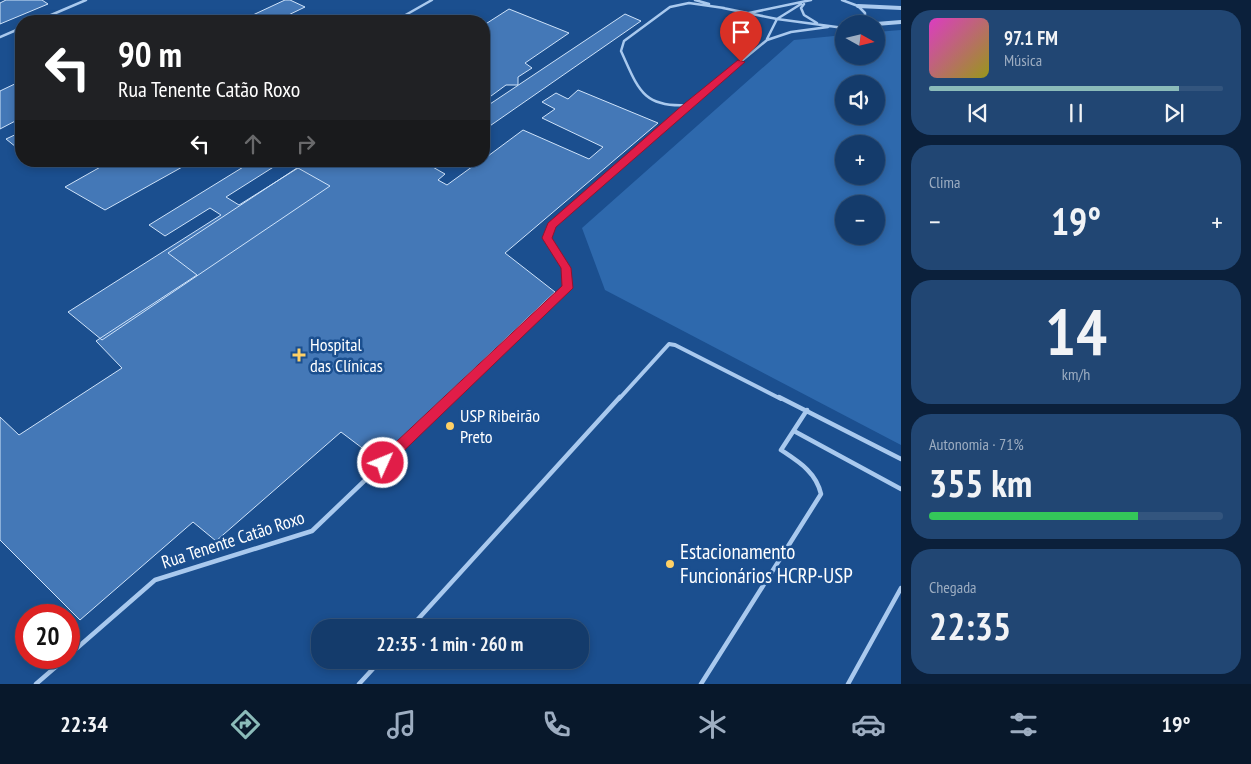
<!DOCTYPE html>
<html lang="pt">
<meta charset="utf-8">
<style>
:root{--surface:#143b6b;--page:#214673;--text:#f1f3f6;--muted:#9dadc1;--line:#33557e;--accent:#8bbbb9}
body{margin:0;font-family:"PT Sans Narrow",sans-serif;background:var(--page);color:var(--text);height:100vh;display:flex;flex-direction:column;font-size:19px;white-space:nowrap}
*{box-sizing:border-box;margin:0}
p{font-size:16px;color:var(--muted)}
.icon{flex:none;width:28px;height:28px;fill:none;stroke:currentColor;stroke-width:2;stroke-linecap:round;stroke-linejoin:round}
.map{position:relative;flex:1;overflow:hidden}
.panel{display:flex;flex-direction:column;gap:10px;padding:10px;background:#0b203b;width:350px}
.panel>*{flex:none}
.hud{position:absolute;left:15px;top:15px;width:475px;height:152px;border-radius:20px;box-shadow:0 2px 8px #0003,0 0 0 1px var(--line);background:#202124;color:#fff;overflow:hidden}
.needle{width:32px;rotate:98deg}
.buttons{position:absolute;left:835px;top:15px;display:grid;gap:10px}
.buttons a{display:grid;place-items:center;width:50px;height:50px;border-radius:50%;background:var(--surface);box-shadow:0 2px 8px #0003,0 0 0 1px var(--line);font-size:25px}
.speed{position:absolute;left:15px;top:604px;display:flex;gap:10px;font-size:25px;font-weight:700;text-align:center}
.speed>*{display:grid;place-content:center;width:65px;height:65px;border-radius:50%;background:var(--surface);box-shadow:0 2px 8px #0003,0 0 0 1px var(--line);line-height:1}
.speed .limit{border:8px solid #d22;background:#fff;color:#111}
.pin{position:absolute;display:grid;place-items:center;width:42px;height:42px;color:#fff;margin:-51px -21px;border-radius:50% 50% 50% 0;rotate:-45deg;box-shadow:0 0 5px #0007}
.pin .icon{rotate:45deg}
.me{position:absolute;width:55px;margin:-28px;rotate:46deg;stroke-linejoin:round;filter:drop-shadow(0 0 4px #0008)}
.turn{display:flex;align-items:center;gap:18px;height:105px;padding:0 20px;font-size:22px}
.turn .icon{width:65px;height:65px;stroke-width:2.5}
.turn b{display:block;font-size:35px;line-height:42px}
.lanes{display:flex;align-items:center;height:48px;padding:0 20px;background:#0003;justify-content:center;gap:25px;direction:ltr}
.lanes .off{opacity:.35}
.big{font-size:38px;font-weight:800;line-height:1.1}
.panel .tile{flex:1;display:flex;flex-direction:column;justify-content:center;gap:8px;min-width:0;padding:0 18px;border-radius:20px;background:var(--page)}
.panel .dial{align-items:center;gap:0}
.dial b{font-size:65px;line-height:1}
.song{display:flex;align-items:center;gap:15px}
.cover{width:60px;height:60px;border-radius:8px;background:linear-gradient(135deg,hsl(310 70% 55%),hsl(60 70% 35%))}
.played{height:5px;border-radius:2px;background:linear-gradient(90deg,var(--accent) 85%,var(--line) 85%)}
.keys{display:flex;justify-content:space-around;direction:ltr}
.heat{display:flex;justify-content:space-between;align-items:center;font-size:28px;direction:ltr}
.charge{height:8px;border-radius:4px;background:linear-gradient(90deg,#34c759 71%,var(--line) 0)}
.trip{position:absolute;left:311px;top:619px;width:278px;height:50px;border-radius:20px;background:var(--surface);box-shadow:0 2px 8px #0003,0 0 0 1px var(--line);font-weight:800;line-height:50px;text-align:center}
.tabs{display:flex;height:80px;justify-content:space-around;align-items:center;background:#08182b;color:var(--muted)}
.tabs .icon{width:35px;height:35px}
.tabs .current{color:var(--accent)}
.tabs b{font-size:22px;color:var(--text)}
main{display:flex;flex:1;min-height:0}
.map>svg:first-child{display:block}
.green{fill:#2e69ad;fill-rule:evenodd}
.building{fill:#4478b7;stroke:#cfe3fa}
.lines{fill:none;stroke-linecap:round;stroke-linejoin:round}
.lane-far2{stroke:#a9c9ee;stroke-width:2.5}
.lane-far1{stroke:#a9c9ee;stroke-width:4}
.lane{stroke:#a9c9ee;stroke-width:4.5}
.street{stroke:#a9c9ee;stroke-width:4}
.route{fill:#e11d48;stroke:#92132f}
.poi-dot{fill:#ffd166;stroke:#1b4f8f;stroke-width:2}
.labels{text-anchor:middle;stroke-width:5;stroke-linejoin:round;paint-order:stroke}
.poi-label{font-size:18px;fill:#fff;stroke:#1b4f8f;text-anchor:start}
.street-label{font-size:18px;fill:#fff;stroke:#1b4f8f}
.near-poi-label{font-size:21px;fill:#fff;stroke:#1b4f8f;text-anchor:start}
</style>
<main>
<div class="map">
<svg width="901" height="684" viewBox="0 0 901 684">
<rect width="100%" height="100%" fill="#1b4f8f"/>
<path class="green" d="M901,30v415l-296,-155 -23,-62 212,-188 50,-5v21h32v-24zM844,84h32v32h-32zM844,144h32v32h-32zM844,204h32v32h-32z"/>
<path class="building" d="M6,0h36l6,4 -48,20v-21z
M285,0h5l15,7 -29,14h-36z
M509,9l60,24 -44,30 7,5 -14,9v8h-12l-15,11 -7,-3v-68z
M625,14l16,7 -157,109v-22z
M21,81v37l-21,11v-38z
M578,90l80,33 -153,130 50,39 -177,168 -37,-28 -125,109 -23,-19 -113,98 -80,-80v-123l19,18 103,-67 -26,-27 101,-66 -29,-22 135,-89 -5,-3h85l12,6 8,-6h36l-8,5 14,8 -7,6 9,5 33,-24h4v-2l39,-29 66,29 14,-12 -61,-29 13,-9 -13,-7 14,-9 12,6z
M21,132v19l-15,-12z
M111,161h82l-88,49 -40,-23z
M253,161h30l-57,36 13,8 59,-37 32,18 -228,154 -34,-28 153,-97 -11,-7 -45,28 -16,-11z"/>
<g class="lines">
<path class="lane-far2" d="M695,0l14,4
M842,0l16,6 7,7v8l-4,3
M804,4l-3,4 3,7 13,8
M723,8l54,11 67,9
M749,13l62,-13
M37,21l49,-21
M395,21l37,-21
M0,37l21,-9
M767,39l10,-20 24,-15
M688,105c-46,3 -50,-17 -67,-54l3,-10 46,-34 19,-4 35,5
M608,175l80,-70 79,-65 24,-8 37,-5"/>
<path class="lane-far1" d="M451,399l116,-111 -1,-20 -19,-30 5,-13 58,-51
M619,399l50,-55 6,1 106,54"/>
<path class="lane" d="M779,397l122,62
M794,431l107,58
M410,628l210,-231
M69,655l86,-75 157,-49 140,-134
M36,684l30,-26
M359,684l22,-24
M701,684l120,-190c-5,-22 -22,-32 -40,-44l26,-40
M848,684l53,-96"/>
<path class="street" d="M858,6l43,2
M876,24l25,-2"/>
</g>
<path class="route" d="M738,60l7,2 -189,165 -4,11 19,30 2,20 -2,2 -184,177 -4,1 -5,-1 -2,-4 2,-4 184,-173 -1,-18 -19,-30 6,-15 137,-120z"/>
<g class="poi-dot">
<path d="M296.5 347.5h5v5h5v5h-5v5h-5v-5h-5v-5h5z"/>
<circle cx="450" cy="426" r="5"/>
<circle cx="670" cy="564" r="5"/>
</g>
<g class="labels">
<g class="poi-label">
<text x="310" y="351">Hospital<tspan x="310" dy="21">das Clínicas</tspan></text>
<text x="460" y="422">USP Ribeirão<tspan x="460" dy="21">Preto</tspan></text>
</g>
<g class="street-label">
<text transform="translate(233 540) rotate(-18)" y="6">Rua Tenente Catão Roxo</text>
</g>
<g class="near-poi-label">
<text x="680" y="559">Estacionamento<tspan x="680" dy="24">Funcionários HCRP-USP</tspan></text>
</g>
</g>
</svg>
<div class="buttons">
<a><svg class="needle" viewBox="-14 -14 28 28"><path d="M0-13l5 13h-10z" fill="#e53935"/><path d="M0 13l5-13h-10z" fill="#9dadc1"/></svg></a>
<a><svg class="icon" aria-label="sound" viewBox="0 0 24 24"><path d="M4 9h4l5-4v14l-5-4H4zM17 9q2 3 0 6"/></svg></a>
<a>+</a>
<a>−</a>
</div>
<div class="speed"><div class="limit">20</div></div>
<div class="pin" style="left:741px;top:62px;background:#d93025"><svg class="icon" aria-label="arrive" viewBox="0 0 24 24"><path d="M6 21V4h12l-3 4 3 4H6"/></svg></div>
<svg class="me" style="left:383px;top:463px" viewBox="-20 -20 40 40"><circle r="17" fill="#e11d48" stroke="#fff" stroke-width="3"/><path d="M0-11L8 9 0 5-8 9z" fill="#fff"/></svg>
<div class="trip">22:35 · 1 min · 260 m</div>
<div class="hud">
<div class="turn"><svg class="icon" aria-label="left" viewBox="0 0 24 24"><path d="M17 20v-9H6M10 6l-5 5 5 5"/></svg><div><b>90 m</b>Rua Tenente Catão Roxo</div></div>
<div class="lanes"><svg class="icon" aria-label="left" viewBox="0 0 24 24"><path d="M17 20v-9H6M10 6l-5 5 5 5"/></svg><svg class="icon off" aria-label="ahead" viewBox="0 0 24 24"><path d="M12 20V5M6 11l6-6 6 6"/></svg><svg class="icon off" aria-label="right" viewBox="0 0 24 24"><path d="M7 20v-9h11M14 6l5 5-5 5"/></svg></div>
</div>
</div>
<section class="panel">
<div class="tile">
<div class="song"><i class="cover"></i><div><b>97.1 FM</b><p>Música</p></div></div>
<div class="played"></div>
<div class="keys"><svg class="icon" aria-label="previous" viewBox="0 0 24 24"><path d="M18 5L8 12l10 7zM5 5v14"/></svg><svg class="icon" aria-label="pause" viewBox="0 0 24 24"><path d="M8 5v14M16 5v14"/></svg><svg class="icon" aria-label="next" viewBox="0 0 24 24"><path d="M6 5l10 7-10 7zM19 5v14"/></svg></div>
</div>
<div class="tile"><p>Clima</p>
<div class="heat"><a>−</a><b class="big">19°</b><a>+</a></div>
</div>
<div class="tile dial"><b>14</b><p>km/h</p></div>
<div class="tile"><p>Autonomia · 71%</p><b class="big">355 km</b><div class="charge"></div></div>
<div class="tile"><p>Chegada</p><b class="big">22:35</b></div>
</section>
</main>
<nav class="tabs">
<b>22:34</b>
<svg class="icon current" aria-label="directions" viewBox="0 0 24 24"><path d="M12 3l9 9-9 9-9-9zM9 14v-3h6M13 9l2 2-2 2"/></svg>
<svg class="icon" aria-label="music" viewBox="0 0 24 24"><path d="M9 18V5l10-2v13"/><circle cx="6" cy="18" r="3"/><circle cx="16" cy="16" r="3"/></svg>
<svg class="icon" aria-label="phone" viewBox="0 0 24 24"><path d="M5 4h4l2 5-3 2q2 4 5 5l2-3 5 2v4C11 20 4 13 5 4z"/></svg>
<svg class="icon" aria-label="climate" viewBox="0 0 24 24"><path d="M12 3v18M4 7l16 10M4 17L20 7"/></svg>
<svg class="icon" aria-label="car" viewBox="0 0 24 24"><path d="M5 17H2v-5l4-1 3-4h7l3 4 3 1v5h-3M9 17h6M6 11h13"/><circle cx="7" cy="17" r="2"/><circle cx="17" cy="17" r="2"/></svg>
<svg class="icon" aria-label="filters" viewBox="0 0 24 24"><path d="M4 7h16M4 17h16"/><circle cx="9" cy="7" r="2"/><circle cx="15" cy="17" r="2"/></svg>
<b>19°</b>
</nav>
